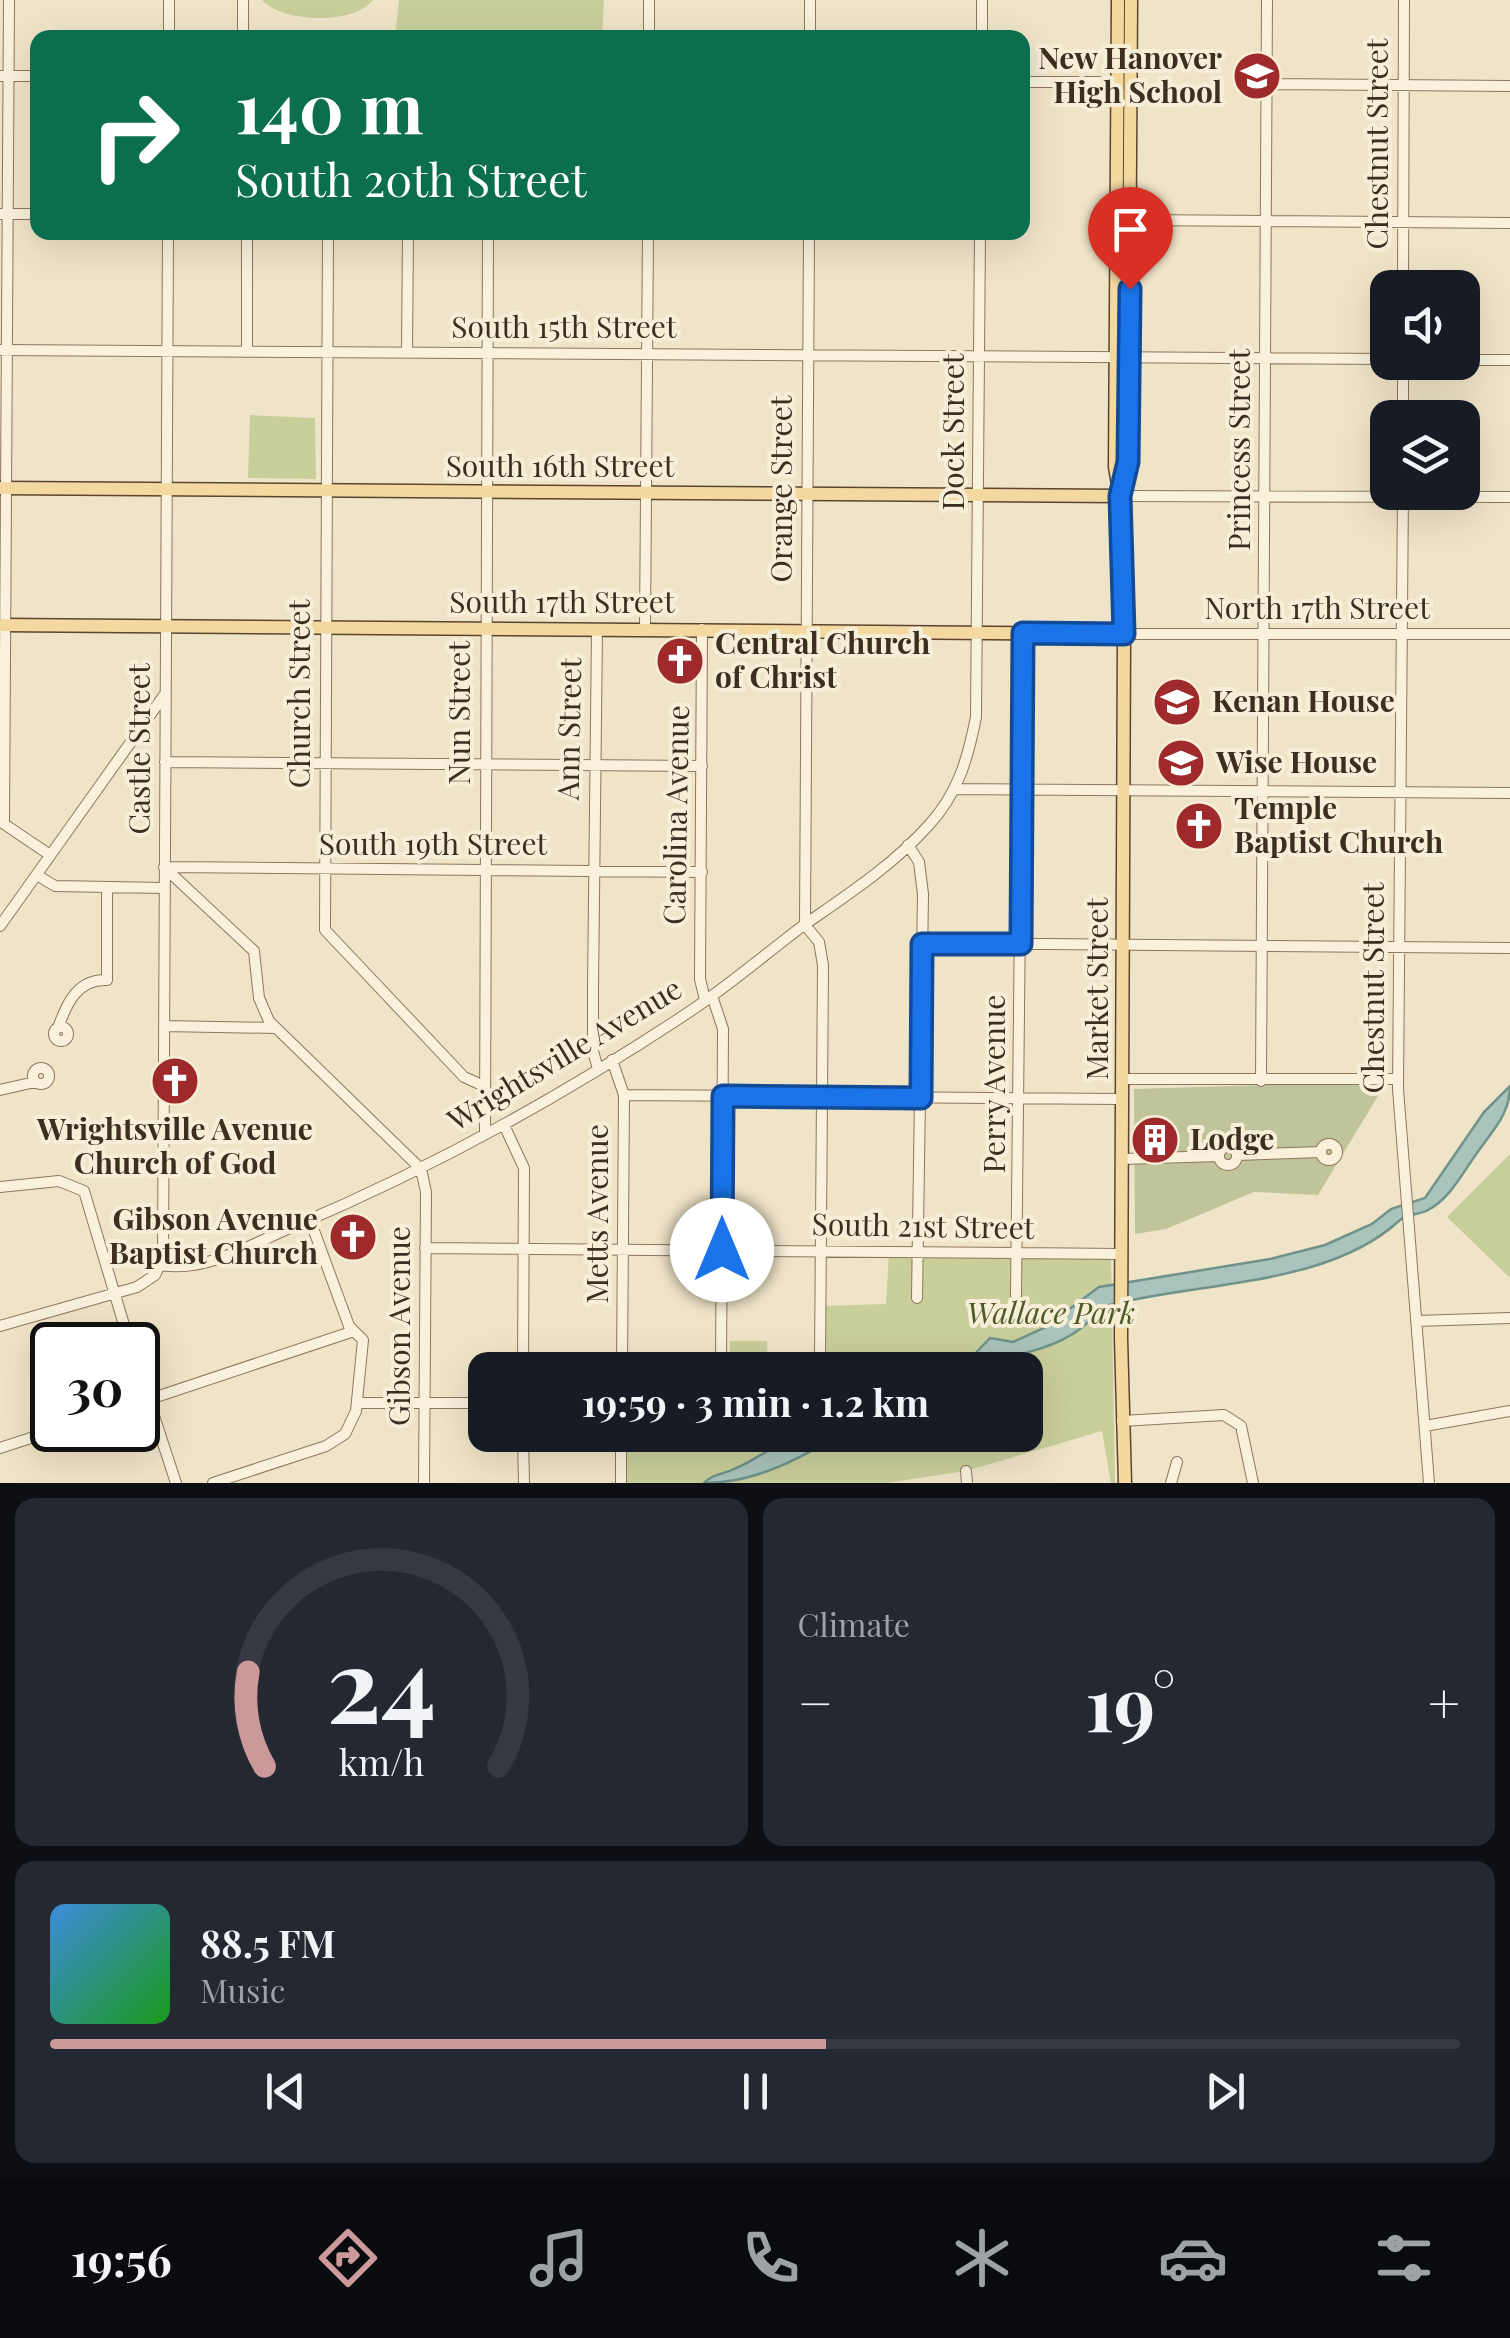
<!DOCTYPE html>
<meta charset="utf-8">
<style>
:root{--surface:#171b24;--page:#242831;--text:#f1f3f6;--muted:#9ea1a6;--line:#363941;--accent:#cc999b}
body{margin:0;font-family:"Playfair Display",serif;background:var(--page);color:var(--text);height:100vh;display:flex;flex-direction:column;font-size:38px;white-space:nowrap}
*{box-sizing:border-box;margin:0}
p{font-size:32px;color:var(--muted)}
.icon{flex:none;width:55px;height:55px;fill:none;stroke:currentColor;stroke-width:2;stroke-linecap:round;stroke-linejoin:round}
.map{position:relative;height:1483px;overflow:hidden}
.side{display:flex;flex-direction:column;gap:15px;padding:15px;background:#0d0f14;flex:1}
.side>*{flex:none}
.guide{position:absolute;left:30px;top:30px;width:1000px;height:210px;border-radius:20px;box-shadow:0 10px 40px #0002;background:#0b6e4f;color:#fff;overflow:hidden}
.tools{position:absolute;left:1370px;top:270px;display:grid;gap:20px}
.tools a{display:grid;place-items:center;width:110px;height:110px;border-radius:20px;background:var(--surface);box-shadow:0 10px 40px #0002;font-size:50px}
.speed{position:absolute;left:30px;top:1322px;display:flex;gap:20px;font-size:50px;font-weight:700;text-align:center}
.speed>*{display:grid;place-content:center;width:130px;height:130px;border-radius:50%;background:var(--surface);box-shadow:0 10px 40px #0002;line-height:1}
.speed .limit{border:5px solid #111;border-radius:15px;background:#fff;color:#111}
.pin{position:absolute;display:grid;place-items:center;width:85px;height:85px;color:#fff;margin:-102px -42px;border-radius:50% 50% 50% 0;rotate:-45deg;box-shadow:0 0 10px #0007}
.pin .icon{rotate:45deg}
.me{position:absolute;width:110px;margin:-55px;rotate:0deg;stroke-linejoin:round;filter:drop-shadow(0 0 8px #0008)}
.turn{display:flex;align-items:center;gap:35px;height:210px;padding:0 40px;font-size:45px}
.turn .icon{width:130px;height:130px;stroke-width:2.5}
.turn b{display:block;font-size:70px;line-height:85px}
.big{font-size:75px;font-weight:700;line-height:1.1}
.side .widget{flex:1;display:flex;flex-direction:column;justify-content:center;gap:15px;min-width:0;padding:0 35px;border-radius:20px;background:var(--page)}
.side .dial{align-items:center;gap:0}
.dial svg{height:260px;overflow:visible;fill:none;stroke:var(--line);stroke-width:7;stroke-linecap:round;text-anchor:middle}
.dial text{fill:var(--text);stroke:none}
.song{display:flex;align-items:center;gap:30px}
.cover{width:120px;height:120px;border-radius:15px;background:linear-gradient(135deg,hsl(210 70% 55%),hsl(120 70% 35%))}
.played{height:10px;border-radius:5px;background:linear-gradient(90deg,var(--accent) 55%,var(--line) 55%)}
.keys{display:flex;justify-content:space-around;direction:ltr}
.heat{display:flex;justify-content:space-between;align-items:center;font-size:55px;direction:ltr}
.side .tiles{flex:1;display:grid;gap:15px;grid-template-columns:1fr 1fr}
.widget:last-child{grid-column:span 2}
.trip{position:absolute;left:468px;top:1352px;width:575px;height:100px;border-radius:20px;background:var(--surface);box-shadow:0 10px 40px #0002;font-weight:700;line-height:100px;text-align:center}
.tabs{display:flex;height:160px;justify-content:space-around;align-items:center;background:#090b0e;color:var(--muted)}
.tabs .icon{width:70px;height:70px}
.tabs .selected{color:var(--accent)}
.tabs b{font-size:45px;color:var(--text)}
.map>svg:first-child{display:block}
.green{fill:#c9cf9b}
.cemetery{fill:#bfc49a}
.water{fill:#a9c4bc;stroke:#6f938a;stroke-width:2.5}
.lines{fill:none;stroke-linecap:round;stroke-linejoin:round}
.minor-casing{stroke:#8d765c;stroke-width:12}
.major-casing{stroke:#5b4430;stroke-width:15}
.minor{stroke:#faf1dc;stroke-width:10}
.major{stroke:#f3d9a0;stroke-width:12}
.route-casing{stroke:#114b97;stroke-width:25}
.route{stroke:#1a73e8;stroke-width:18}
.labels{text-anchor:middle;stroke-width:8;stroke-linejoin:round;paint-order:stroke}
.poi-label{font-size:30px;font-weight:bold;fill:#3d2e20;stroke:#f7eed8;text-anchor:start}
.street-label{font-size:30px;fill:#3d2e20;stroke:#f7eed8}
.park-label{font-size:30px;font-style:italic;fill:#4d5a26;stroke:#f7eed8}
</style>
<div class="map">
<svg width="1510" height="1483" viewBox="0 0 1510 1483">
<rect width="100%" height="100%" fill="#f0e4c8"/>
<path class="green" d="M262,0h111c-19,25 -91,23 -111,0z
M399,0h205l-2,37h-207z
M250,415l65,3 1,61 -68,-1z
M1510,1154v124l-63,-61z
M889,1252l222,2 4,229h-4l-9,-52 -136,40 -80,12h-264v-48h403v-65h-295v-29h37l1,28 52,-9 1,-54 65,-2z"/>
<path class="cemetery" d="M1387,1081l-69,114 -64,-3 -88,37 -31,5 -1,-145z"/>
<path class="water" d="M1510,1086c0,28 -17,44 -33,67 -14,19 -27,46 -49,57 -9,5 -21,4 -28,10 -73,68 -205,61 -298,87 -23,31 -56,42 -94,50l-8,12 -58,1 28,-11 20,-21 23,4 31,-14 55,-41 171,-28 55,-14 47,-21 19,-15 34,-11 59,-86z
M808,1435h29c-39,26 -85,48 -133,48 10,-10 18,-8 30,-14 25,-10 39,-27 68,-28z"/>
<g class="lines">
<g class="minor-casing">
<path id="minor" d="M169,38v-38
M243,38v-38
M649,38v-38
M810,38v-38
M982,38v-38
M0,76h38
M1022,82h79
M1266,84l244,2
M0,214h38
M1130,220l380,3
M328,232l-3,698 139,147 20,9
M809,232l-4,693 14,17 4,23 -3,395
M1403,288l1,-288
M0,350l1388,9
M247,352v-120
M407,353l1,-121
M1462,360h48
M1403,418v-56
M1403,492l-5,597 31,394
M1120,496l390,1
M645,628l3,-396
M597,629l-4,360v62l5,18
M702,629l-2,350 5,21
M1124,634h386
M165,762l537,4
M955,789l555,4
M1,822l49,33
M4,822l5,-822
M908,845l11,17 4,32 -6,404
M164,867l90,84 5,47 10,23 152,148 5,23 -2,291
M164,867l538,5
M37,875l18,11 109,2
M0,926l165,-232
M922,943l588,5
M712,996l11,33 -2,341
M164,1026l111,2
M54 1034a7 7 0 1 1 14 0a7 7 0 1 1-14 0Z
M58,1028c9,-26 20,-49 49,-48v-93
M612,1060l12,35 -2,275
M33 1076a8 8 0 1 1 16 0a8 8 0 1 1-16 0Z
M1122,1079h276
M1261,1081l6,-1081
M0,1090l35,-8
M624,1095l498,4
M504,1125l20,43 -1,202
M485,1134l3,-902
M1321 1152a8 8 0 1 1 16 0a8 8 0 1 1-16 0Z
M1219 1156a9 9 0 1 1 18 0a9 9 0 1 1-18 0Z
M1237,1155l84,-3
M1122,1159l97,-3
M0,1187l59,-6 25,10 46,154
M425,1248l696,6
M161,1265c43,8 91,-21 129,-37 138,-58 269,-130 393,-212 43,-28 81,-61 121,-91 43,-30 89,-60 124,-99 30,-32 40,-68 48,-109l4,-485
M1016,1295l7,-662
M1416,1321l94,-3
M0,1326l137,-39 18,-12 8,-17 5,-1026
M138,1367l38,116
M138,1403l216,-72
M358,1403h127
M1122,1421l102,-6 17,11 12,57
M1425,1426l85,-15
M523,1435l1,48
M0,1448l55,-18
M966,1471l1,12
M213,1483l113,-37 19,-12 11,-23 7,-71 -14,-14 -39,-106
M621,1483v-48
M1171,1483l6,-21"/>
</g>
<g class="major-casing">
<path id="major" d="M1118,0l-3,467 5,29 4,138 -3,704 4,145
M0,488l1120,8
M1122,488l6,-25 3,-463
M0,625l1124,9"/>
</g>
<use href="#minor" class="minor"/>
<use href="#major" class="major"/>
</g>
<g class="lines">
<g class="route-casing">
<path id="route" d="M722,1250l1,-154 198,2 1,-154h99l2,-311 101,1 -4,-138 8,-34 2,-173"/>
</g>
<use href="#route" class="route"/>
</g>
<defs>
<g id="school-disc" transform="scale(2.5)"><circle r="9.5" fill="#9e2a2b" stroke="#f7eed8"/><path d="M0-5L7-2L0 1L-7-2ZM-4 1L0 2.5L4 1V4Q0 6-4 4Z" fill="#fff"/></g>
<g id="church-disc" transform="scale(2.5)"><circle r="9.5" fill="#9e2a2b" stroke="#f7eed8"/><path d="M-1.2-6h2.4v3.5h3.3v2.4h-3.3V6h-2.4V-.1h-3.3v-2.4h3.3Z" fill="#fff"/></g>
<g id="university-disc" transform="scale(2.5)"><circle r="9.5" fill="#9e2a2b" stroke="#f7eed8"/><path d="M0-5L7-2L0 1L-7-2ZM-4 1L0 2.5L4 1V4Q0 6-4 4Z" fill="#fff"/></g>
<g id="building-disc" transform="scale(2.5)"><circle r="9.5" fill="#9e2a2b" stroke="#f7eed8"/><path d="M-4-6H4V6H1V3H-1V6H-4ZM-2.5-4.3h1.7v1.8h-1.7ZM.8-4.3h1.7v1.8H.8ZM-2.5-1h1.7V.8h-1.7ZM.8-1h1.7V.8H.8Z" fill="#fff"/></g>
</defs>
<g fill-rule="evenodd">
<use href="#school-disc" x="1257" y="76"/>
<use href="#church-disc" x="680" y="661"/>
<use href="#university-disc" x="1177" y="702"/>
<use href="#university-disc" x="1181" y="763"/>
<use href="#church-disc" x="1199" y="826"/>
<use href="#church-disc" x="175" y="1081"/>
<use href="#building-disc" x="1155" y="1140"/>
<use href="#church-disc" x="353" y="1237"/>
</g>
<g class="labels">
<g class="poi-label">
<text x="1222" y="69" text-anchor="end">New Hanover<tspan x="1222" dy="34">High School</tspan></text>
<text x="715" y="654">Central Church<tspan x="715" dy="34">of Christ</tspan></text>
<text x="1212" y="712">Kenan House</text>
<text x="1216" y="773">Wise House</text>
<text x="1234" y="819">Temple<tspan x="1234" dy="34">Baptist Church</tspan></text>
<text x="175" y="1140" text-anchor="middle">Wrightsville Avenue<tspan x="175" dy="34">Church of God</tspan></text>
<text x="1190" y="1150">Lodge</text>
<text x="318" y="1230" text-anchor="end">Gibson Avenue<tspan x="318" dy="34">Baptist Church</tspan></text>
</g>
<g class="street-label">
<text transform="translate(1378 144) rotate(-90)" y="10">Chestnut Street</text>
<text x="564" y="338">South 15th Street</text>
<text transform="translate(954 432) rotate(-90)" y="10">Dock Street</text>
<text transform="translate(1240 450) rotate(-90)" y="10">Princess Street</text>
<text x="560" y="477">South 16th Street</text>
<text transform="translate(782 489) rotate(-90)" y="10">Orange Street</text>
<text x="562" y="613">South 17th Street</text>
<text x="1317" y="619">North 17th Street</text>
<text transform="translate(300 694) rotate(-90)" y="10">Church Street</text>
<text transform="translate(460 713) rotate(-90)" y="10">Nun Street</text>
<text transform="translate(570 729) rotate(-89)" y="10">Ann Street</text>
<text transform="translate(140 749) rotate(-90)" y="10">Castle Street</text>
<text transform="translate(677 815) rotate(-89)" y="10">Carolina Avenue</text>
<text x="433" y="855">South 19th Street</text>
<text transform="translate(1374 988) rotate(-90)" y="10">Chestnut Street</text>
<text transform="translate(1098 989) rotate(-90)" y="10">Market Street</text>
<text transform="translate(565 1055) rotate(-31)" y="10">Wrightsville Avenue</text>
<text transform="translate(995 1084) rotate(-90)" y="10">Perry Avenue</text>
<text transform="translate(598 1214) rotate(-90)" y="10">Metts Avenue</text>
<text transform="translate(923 1227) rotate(1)" y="10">South 21st Street</text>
<text transform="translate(400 1326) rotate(-90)" y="10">Gibson Avenue</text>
</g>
<g class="park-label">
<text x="1051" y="1324">Wallace Park</text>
</g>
</g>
</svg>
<div class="tools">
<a><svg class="icon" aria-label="sound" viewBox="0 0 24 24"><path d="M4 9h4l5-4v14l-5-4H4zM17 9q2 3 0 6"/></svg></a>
<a><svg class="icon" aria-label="layers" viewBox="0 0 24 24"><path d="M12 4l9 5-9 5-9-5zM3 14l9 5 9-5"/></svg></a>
</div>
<div class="speed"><div class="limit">30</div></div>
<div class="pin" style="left:1130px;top:289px;background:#d93025"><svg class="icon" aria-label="arrive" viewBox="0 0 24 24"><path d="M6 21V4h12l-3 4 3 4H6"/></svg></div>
<svg class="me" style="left:722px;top:1250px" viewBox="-20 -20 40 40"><circle r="19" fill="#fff"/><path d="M0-13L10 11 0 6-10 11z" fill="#1a73e8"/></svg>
<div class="trip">19:59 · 3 min · 1.2 km</div>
<div class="guide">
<div class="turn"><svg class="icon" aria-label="right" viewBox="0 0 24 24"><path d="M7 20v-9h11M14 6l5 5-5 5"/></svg><div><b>140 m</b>South 20th Street</div></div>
</div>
</div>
<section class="side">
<div class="tiles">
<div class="widget dial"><svg viewBox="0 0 100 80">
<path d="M14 69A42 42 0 1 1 86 69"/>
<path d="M14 69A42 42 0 0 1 9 40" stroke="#cc999b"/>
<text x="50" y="56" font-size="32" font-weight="700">24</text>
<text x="50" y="72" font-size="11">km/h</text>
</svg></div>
<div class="widget"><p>Climate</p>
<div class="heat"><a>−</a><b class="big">19°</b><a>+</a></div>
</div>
<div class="widget">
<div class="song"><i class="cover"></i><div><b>88.5 FM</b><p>Music</p></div></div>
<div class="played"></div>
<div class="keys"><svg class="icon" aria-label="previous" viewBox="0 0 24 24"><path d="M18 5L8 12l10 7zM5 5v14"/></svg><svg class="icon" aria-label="pause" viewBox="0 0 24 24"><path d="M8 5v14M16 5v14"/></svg><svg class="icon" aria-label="next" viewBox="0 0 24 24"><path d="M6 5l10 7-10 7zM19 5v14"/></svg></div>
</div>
</div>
</section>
<nav class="tabs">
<b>19:56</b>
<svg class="icon selected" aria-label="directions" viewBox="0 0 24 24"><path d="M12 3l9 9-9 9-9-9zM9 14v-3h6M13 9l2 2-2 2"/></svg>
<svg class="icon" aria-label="music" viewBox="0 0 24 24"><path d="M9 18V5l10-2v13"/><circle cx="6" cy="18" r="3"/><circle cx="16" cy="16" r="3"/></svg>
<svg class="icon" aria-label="phone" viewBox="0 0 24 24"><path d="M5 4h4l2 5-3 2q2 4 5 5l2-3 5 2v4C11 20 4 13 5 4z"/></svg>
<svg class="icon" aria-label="climate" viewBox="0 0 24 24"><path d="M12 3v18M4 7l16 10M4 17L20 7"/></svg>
<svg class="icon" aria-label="car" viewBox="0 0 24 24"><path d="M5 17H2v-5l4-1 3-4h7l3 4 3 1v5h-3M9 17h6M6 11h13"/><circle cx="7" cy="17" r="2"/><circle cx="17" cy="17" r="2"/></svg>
<svg class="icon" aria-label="filters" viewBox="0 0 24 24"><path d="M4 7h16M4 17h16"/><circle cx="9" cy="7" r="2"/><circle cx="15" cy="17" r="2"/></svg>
</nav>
